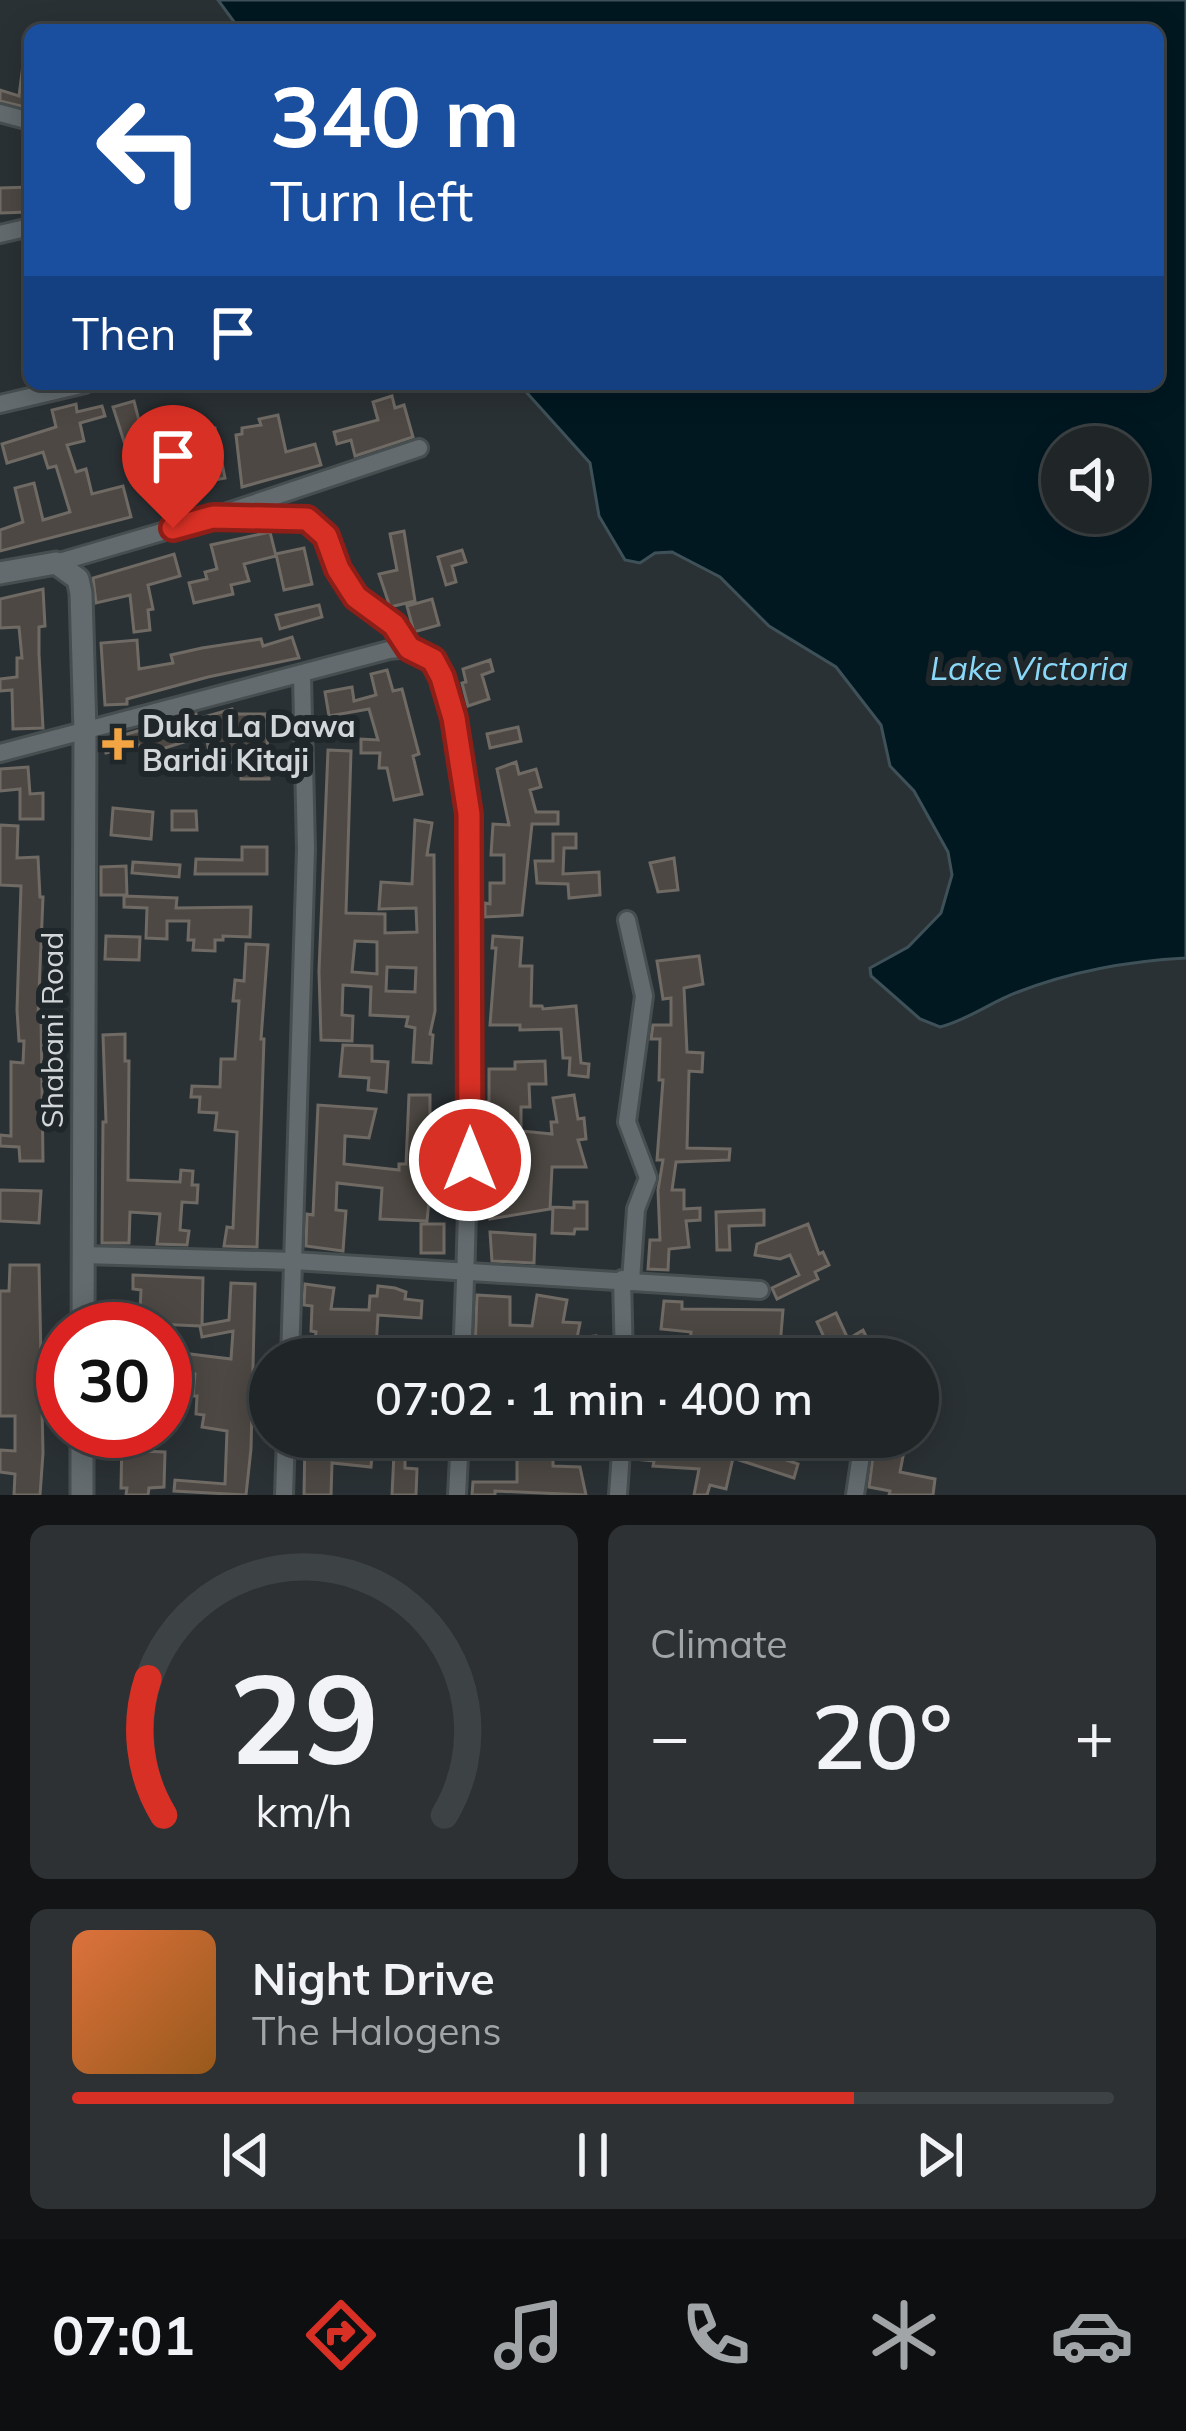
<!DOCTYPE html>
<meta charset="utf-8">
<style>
:root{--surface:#202527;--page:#2d3133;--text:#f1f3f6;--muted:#a2a5a7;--line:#3d4244;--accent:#d93025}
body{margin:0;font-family:Mulish,sans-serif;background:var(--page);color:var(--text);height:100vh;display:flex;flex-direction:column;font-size:45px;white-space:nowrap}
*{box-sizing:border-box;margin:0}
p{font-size:39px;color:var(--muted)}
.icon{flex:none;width:66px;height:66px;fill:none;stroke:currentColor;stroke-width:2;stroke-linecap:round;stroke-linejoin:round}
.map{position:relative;height:1495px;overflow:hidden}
.side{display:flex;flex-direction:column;gap:30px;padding:30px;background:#121415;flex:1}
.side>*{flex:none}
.top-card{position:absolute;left:24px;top:24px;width:1140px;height:366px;border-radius:18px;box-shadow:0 6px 30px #0003,0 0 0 3px var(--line);background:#1a4fa0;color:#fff;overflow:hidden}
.buttons{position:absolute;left:1041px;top:426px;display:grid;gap:24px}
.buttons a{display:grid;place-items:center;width:108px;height:108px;border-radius:50%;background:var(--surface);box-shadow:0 6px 30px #0003,0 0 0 3px var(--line);font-size:60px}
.speed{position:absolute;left:36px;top:1302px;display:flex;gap:24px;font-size:60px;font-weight:700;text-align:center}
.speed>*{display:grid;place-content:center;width:156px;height:156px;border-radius:50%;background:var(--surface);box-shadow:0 6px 30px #0003,0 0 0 3px var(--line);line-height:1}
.speed .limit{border:18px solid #d22;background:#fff;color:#111}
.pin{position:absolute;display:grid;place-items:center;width:102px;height:102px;color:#fff;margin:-123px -51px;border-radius:50% 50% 50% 0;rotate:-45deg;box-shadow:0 0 12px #0007}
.pin .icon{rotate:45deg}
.me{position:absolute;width:132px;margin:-66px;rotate:0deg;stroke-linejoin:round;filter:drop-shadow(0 0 9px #0008)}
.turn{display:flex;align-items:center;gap:42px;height:252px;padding:0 48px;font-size:54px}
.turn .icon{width:156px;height:156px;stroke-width:2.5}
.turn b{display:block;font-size:84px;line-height:102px}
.then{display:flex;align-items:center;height:114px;padding:0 48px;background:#0003;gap:24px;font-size:45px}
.big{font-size:90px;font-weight:600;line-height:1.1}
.side .card{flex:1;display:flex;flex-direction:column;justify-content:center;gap:18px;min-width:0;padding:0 42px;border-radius:18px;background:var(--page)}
.side .dial{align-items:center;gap:0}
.dial svg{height:312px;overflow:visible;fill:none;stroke:var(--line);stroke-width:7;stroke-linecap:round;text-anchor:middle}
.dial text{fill:var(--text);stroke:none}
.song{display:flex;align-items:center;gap:36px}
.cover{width:144px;height:144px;border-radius:18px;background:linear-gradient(135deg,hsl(20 70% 55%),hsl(30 70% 35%))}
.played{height:12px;border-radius:6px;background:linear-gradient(90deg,var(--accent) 75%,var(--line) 75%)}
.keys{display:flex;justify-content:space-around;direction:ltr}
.heat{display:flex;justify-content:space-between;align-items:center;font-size:66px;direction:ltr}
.side .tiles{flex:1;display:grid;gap:30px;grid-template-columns:1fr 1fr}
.card:last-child{grid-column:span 2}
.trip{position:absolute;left:249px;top:1338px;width:690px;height:120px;border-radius:60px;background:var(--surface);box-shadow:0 6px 30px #0003,0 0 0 3px var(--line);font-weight:600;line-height:120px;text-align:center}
.menu{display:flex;height:192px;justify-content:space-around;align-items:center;background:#0d0f10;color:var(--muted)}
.menu .icon{width:84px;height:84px}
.menu .selected{color:var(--accent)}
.menu b{font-size:54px;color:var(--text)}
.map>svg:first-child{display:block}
.water{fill:#011821;stroke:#3f5158;stroke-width:3;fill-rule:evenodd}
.building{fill:#4d4843;stroke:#706a64;stroke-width:3;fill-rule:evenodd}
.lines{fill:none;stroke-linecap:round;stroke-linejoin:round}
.minor-casing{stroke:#474e50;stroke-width:22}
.tertiary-casing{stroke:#474e50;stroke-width:27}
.minor{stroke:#636b6e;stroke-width:16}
.tertiary{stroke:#636b6e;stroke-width:21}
.route-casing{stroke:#8d1f18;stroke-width:30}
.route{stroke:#d93025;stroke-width:21}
.poi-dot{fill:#f3a443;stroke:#20272a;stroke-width:4.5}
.labels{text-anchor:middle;stroke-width:12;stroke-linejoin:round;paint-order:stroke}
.poi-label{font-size:30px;font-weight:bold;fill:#d1d6d8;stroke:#20272a;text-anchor:start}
.street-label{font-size:30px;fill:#d1d6d8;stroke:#20272a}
.water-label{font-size:33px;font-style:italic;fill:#8ad8f8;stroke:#20272a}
</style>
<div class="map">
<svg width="1186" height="1495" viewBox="0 0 1186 1495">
<rect width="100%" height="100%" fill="#2a3134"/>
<path class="water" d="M218,0h968v958c-57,3 -114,13 -168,34 -27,10 -50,28 -78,35l-20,-8 -49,-43 -1,-8 38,-21 33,-34 11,-38 -4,-23 -34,-61 -24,-25 -9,-41 -45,-58 -67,-41 -49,-49 -48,-25 -17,1 -15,10 -15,-3 -26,-44 -9,-53 -71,-79h639v-354h-918zM1062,447h66v66h-66z"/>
<path class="building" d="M23,65h7l-1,43 -29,-7v-11l19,6z
M30,187l-2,25 -28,1v-25z
M392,396l3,12 9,-3 9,32 -58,19 -4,-16 -14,4 -3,-12 44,-12 -5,-18z
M134,401l11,43 24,-6 -1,-7 12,-2 2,6 33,-7 10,50 -27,5 -6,-28 -25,5 5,20 -28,2 -7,-30 -9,2 -15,-47z
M76,404l1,8 25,-6 3,10 -25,7 4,18 -17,4 9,27 10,-3 6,25 31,-8 8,31 -131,34v-21l23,-8 -8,-34 19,-5 9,37 27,-8 -14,-46 -8,2 -5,-16 -36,11 -5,-19 54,-17 -4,-17z
M278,415l8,37 29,-8 6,21 -79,22 -6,-52 6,-1v-6l19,-3 -2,-6z
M404,531l11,70 -25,6 -11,-33 18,-4 -7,-36z
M270,532l6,24 -32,8 5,17 -18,4 2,9 -39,9 -5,-20 18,-4 -2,-7 12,-3 -6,-24z
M304,548l8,36 -28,6 -8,-36z
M462,550l4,12 -14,4 4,16 -10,3 -8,-28z
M174,554l6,22 -32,9 5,24 -5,1 2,20 -16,2 -4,-37 -34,8 -3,-25z
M43,589l2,37 -6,1v27l4,74 -30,1 -1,-39 -12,1v-12l17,-2v-19h5l-3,-31 -19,1v-29z
M432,599l7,26 -25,7 -7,-26z
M319,605l3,12 -42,12 -4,-14z
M292,637l7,21 -91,19 -81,22v5l-22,1 -4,-62 36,-3 2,29 34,-6 -2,-8 31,-7 59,-9 2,7z
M490,660l3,11 -11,4 7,24 -21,7 -6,-23 4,-1 -3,-13z
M387,670l6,21 9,-2 17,65 -6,2 9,38 -28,6 -7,-32h-8l1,-15h-19v-14l17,1 -9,-31 -40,7 -4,-24 27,-5 2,14 22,-6 -5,-21z
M232,709l2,5h32l3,65h-28v-17l-30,1 -5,-28 -63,20 -4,-10 -33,8 -3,-12 93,-27 1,5z
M518,727l3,14 -31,7 -3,-14z
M328,750l23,1 -5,162 39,1v19l32,-1 -1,-24 -37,1 2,-27 31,2 3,-64 17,3 -5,32h7l1,156 -5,23 3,1 -2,28 -18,-1 2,-34 -9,-2 2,-9 -38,-2 1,-28 -28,-2 -1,30 11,1 -1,25 -31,-1 -2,-69zM355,941l22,1v32l-25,-2zM387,967l29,1 -1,24 -29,-1z
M516,762l3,12 17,-5 5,18 -11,3 6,22h22v12h-26l-10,91 -37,2v-14l5,1v-21h14v-28h-13l2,-31 16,1 -12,-56z
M28,767l2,27 13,-1v26h-23v-30l-20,2v-22z
M113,808l40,4 -2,27 -40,-4z
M172,811h24l1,19h-25z
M0,825l18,1 -1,32 21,-1 2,40h3l-5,120h3l2,144h-23l-1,-14 -19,-1v-11l11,1v-74l12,1 1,-22h-5l-2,-31 4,-124 -21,-1z
M553,834h23v14h-12l-1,26 36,-2 1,23 -31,3 -1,-14 -31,-1 -2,-22h18z
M242,847h25v27h-72l1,-15 46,1z
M674,858l4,32 -20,2 -8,-29z
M133,862l47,3 -1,12 -47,-4z
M126,866l1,29h-26v-28z
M124,896l53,2 -1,10 75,-1 -1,30 -27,-1v4h-8v11l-22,-1 1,-10h-6l1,-19h-22v18l-21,-1 1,-30 -23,-1z
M106,936l34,1 -1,23 -34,-1z
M493,936l29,2 -2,28h12l-1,40h11l1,3 33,-3 5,57 8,1 -1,13 -19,-2 1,-17h-7l-2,-29 -41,1v-5h-30l6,-77h-4z
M246,944l22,1 -7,94h3l-1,29 -6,179 -33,-1 3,-19 6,1 4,-96 -22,-2 2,-17 -18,-1 1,-15h-9l1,-11 28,1 1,-28h14l4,-58h-6l2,-21 9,1z
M699,956l4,28 -19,4 3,64 16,1 -1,19 -13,-1 -2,77 43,1 -1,11 -53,2 -4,28h12v19l16,-1v12l-14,1 3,26 -20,2 -1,21 -20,-1 2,-29h10l-2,-50 5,-30h-6l6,-80h-4l1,-41h-9l2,-14h18v-27l-8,1 -6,-38z
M125,1034v27h4l-1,119 52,2 1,-12 12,1 -1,14h6l-1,18 -15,-1 -2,28 9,1 -2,14 -30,-1 3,-30 -30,-2 -1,31h-27l1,-121h3l-3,-87z
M343,1045l29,1v15l16,1 -2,30 -18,-2 1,-12 -29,-2z
M545,1061l1,23h-17l1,23h-9v24l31,3 -1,-12h6l-4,-24 21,-3 4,24 6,-1 2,21 -8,1 8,27h-34l-2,42 -60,10v-25h-10l1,-25h10v-8h9l3,-31 -21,-3v-26l7,1v-33h26v-7z
M409,1095h21v44h5l-8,82 -47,-2 2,-31 -45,-5 -1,27 10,1 -3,40 -37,-5 1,-32 6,1 5,-110 58,4 -7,29 -24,-2 -1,28 55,6v-6h7z
M0,1190l41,1 -2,32 -39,-2z
M574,1202h13v27h-12l-1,5 -22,-1 1,-26 21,1z
M764,1210v15l-35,1 1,24h-13l-1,-38z
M421,1224h23v29h-23z
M808,1224l11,30 4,-2 6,13 -14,7 3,7 -41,20 -5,-11 27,-13 -9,-20 -10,4 -25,-4 2,-11z
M490,1232l45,3 -1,28 -42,-2z
M10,1265h29l4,188 -3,42h-26l1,-21 -15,-2v-22l15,1v-35h-15v-125h9z
M133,1275l70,3 -1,47 27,-5 2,-37 24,1 -4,165 -5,46 -72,-4 1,-11 50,4 2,-53 -25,-4 2,-12 -8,-1 1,-18h-4l2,-22 -15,-1 2,-20 49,6 2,-28 -31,6 -2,-11 -67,-3v6h-30v-19h37l1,-20 -8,-1z
M305,1284l29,4 -3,21 38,1 1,-14h7l1,-10 17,2 11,4 -1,7 17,2 -1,17 -43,-3 -2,33 29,2 -1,9h-91l3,-27 -5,-1 1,-25 -8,-1z
M477,1295l33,2v28l22,1 5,-31 30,5 -4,22 17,1 -3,15 19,-2 2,14 -80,-11 -2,20 -25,-1v-6l-16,-2z
M664,1301l18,1v7l101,1 -4,48 -90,-2 2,-24 -30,-3z
M836,1313l12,26 15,-9 5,10 -34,19 -17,-37z
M122,1437h18v14l25,1 -1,35 -15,1 -1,7h-22l1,-7h-6z
M305,1437h33l35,6 -2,24 -39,-4 -1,32h-27z
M635,1437h80l-1,3 28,6 6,-9 23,6 -2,11 29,10 -4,14 -61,-20 -7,31 -16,-4 -3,10h-13l5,-26 -46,-3 1,-5 -21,-2z
M875,1441l30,5 -5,26 35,7 -2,16h-44l1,-4 -21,-4z
M517,1451h36v15l27,1 6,28 -91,-4v4h-23l1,-13h44z
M394,1453h11v15l12,1 -1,26h-24z"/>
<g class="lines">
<g class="minor-casing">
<path id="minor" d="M0,113l30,8
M0,234l30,-7
M0,404l85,-20
M231,516c36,-2 85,-10 100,30 6,19 11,36 25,50 18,20 41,26 52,52
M56,563l157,-46 206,-69
M0,753l389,-103 19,-2 25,12c47,95 39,238 38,343 -1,119 -4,237 -9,356
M627,920l17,76 -17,126 21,56 -12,31 -5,72
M84,1255l210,6 466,29
M622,1279l2,80
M290,1359l16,-510 -4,-173
M839,1437l16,4 7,7 -7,47
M284,1495l2,-58
M457,1495l3,-58
M618,1495l4,-58"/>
</g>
<g class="tertiary-casing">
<path id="tertiary" d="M0,573l56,-10 22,16 3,14 4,138 -2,598
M82,1495v-64"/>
</g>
<use href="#minor" class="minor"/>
<use href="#tertiary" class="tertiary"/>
</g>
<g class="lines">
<g class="route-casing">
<path id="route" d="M173,528l40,-11 94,2 19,17 12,33 18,28 38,28 15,23 24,12 9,17 12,41 15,96 1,346"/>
</g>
<use href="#route" class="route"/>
</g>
<path class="poi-dot" d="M112 726h12v12h12v12h-12v12h-12v-12h-12v-12h12z"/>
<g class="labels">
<g class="poi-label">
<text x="142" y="737">Duka La Dawa<tspan x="142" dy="34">Baridi Kitaji</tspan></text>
</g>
<g class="street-label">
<text transform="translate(53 1030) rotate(-90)" y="10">Shabani Road</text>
</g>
<g class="water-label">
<text x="1029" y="680">Lake Victoria</text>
</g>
</g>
</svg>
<div class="buttons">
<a><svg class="icon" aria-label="sound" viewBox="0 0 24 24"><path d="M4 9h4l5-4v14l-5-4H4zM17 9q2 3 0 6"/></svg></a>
</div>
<div class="speed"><div class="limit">30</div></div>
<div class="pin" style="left:173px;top:528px;background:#d93025"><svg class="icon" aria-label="arrive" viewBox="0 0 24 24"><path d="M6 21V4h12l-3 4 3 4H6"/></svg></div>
<svg class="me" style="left:470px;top:1160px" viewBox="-20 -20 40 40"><circle r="17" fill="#d93025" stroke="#fff" stroke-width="3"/><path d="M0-11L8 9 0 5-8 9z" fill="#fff"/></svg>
<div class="trip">07:02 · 1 min · 400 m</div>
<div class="top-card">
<div class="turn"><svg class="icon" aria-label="left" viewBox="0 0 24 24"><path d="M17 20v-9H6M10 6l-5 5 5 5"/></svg><div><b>340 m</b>Turn left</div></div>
<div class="then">Then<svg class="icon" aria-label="arrive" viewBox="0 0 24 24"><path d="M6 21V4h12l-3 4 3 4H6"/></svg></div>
</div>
</div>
<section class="side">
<div class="tiles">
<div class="card dial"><svg viewBox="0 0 100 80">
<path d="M14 69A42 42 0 1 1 86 69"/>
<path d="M14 69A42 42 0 0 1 10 34" stroke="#d93025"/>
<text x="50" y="56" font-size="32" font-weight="700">29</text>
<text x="50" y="72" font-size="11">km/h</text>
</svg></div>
<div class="card"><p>Climate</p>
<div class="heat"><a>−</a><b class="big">20°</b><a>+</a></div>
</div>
<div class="card">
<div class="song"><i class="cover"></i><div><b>Night Drive</b><p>The Halogens</p></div></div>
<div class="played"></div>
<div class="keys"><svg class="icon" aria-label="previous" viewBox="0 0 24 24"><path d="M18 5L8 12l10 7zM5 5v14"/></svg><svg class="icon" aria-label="pause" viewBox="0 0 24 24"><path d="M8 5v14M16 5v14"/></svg><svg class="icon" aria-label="next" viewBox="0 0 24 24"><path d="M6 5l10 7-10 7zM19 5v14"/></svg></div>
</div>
</div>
</section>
<nav class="menu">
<b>07:01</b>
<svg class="icon selected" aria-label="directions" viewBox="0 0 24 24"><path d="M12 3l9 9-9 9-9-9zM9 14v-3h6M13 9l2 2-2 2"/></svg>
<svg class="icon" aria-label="music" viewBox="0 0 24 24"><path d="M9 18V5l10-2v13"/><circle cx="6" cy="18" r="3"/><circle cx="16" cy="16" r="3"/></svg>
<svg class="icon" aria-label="phone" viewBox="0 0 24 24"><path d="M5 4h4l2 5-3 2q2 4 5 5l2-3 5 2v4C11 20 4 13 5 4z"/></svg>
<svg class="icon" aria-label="climate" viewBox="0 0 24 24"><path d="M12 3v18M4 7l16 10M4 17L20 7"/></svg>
<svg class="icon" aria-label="car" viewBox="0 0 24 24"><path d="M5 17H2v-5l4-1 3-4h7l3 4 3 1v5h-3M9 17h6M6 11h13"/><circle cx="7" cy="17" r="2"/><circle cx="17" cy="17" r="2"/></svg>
</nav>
